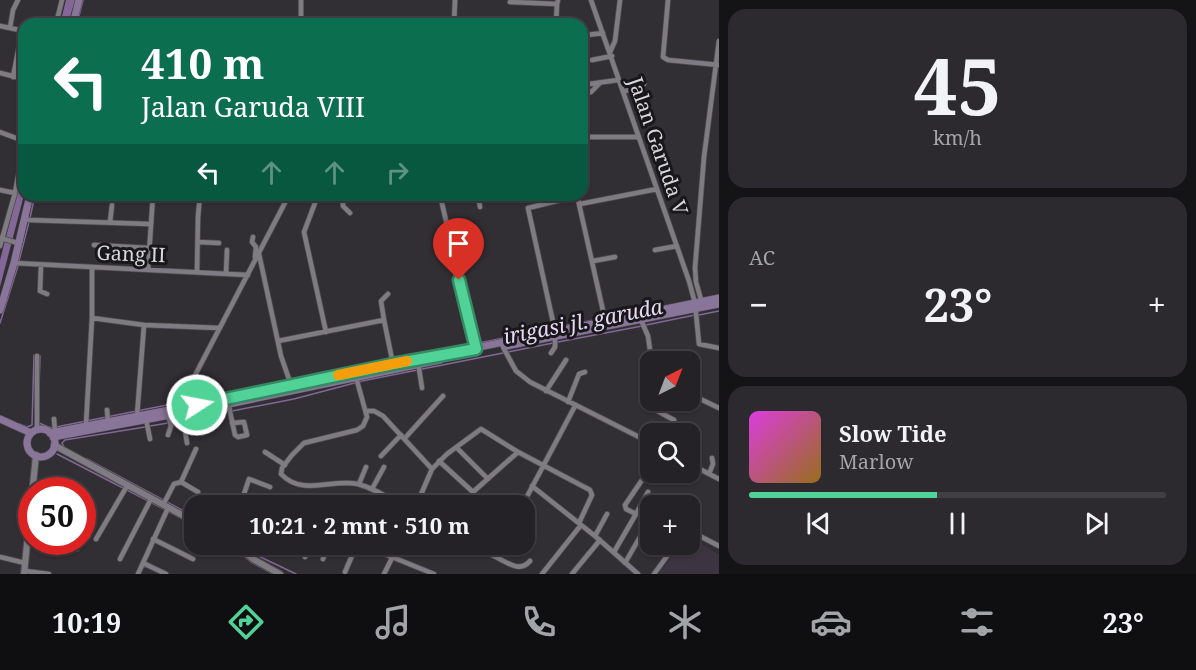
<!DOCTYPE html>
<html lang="id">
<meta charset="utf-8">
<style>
:root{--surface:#252227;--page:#2d2a2f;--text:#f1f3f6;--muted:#a3a4a7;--line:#423f44;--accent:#51d398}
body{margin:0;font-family:"Noto Serif",serif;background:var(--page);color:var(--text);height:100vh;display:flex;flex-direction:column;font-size:22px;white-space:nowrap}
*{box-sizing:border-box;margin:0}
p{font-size:20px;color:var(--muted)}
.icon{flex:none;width:33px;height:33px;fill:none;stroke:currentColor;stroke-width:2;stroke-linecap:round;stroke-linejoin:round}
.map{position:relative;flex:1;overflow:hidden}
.side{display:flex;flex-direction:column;gap:9px;padding:9px;background:#141315;width:477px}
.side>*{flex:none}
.top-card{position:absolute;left:18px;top:18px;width:570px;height:183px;border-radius:18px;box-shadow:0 2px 4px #0004,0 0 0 2px var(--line);background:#0b6e4f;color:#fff;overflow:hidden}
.needle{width:39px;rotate:42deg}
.tools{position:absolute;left:640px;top:351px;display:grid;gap:12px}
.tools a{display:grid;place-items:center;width:60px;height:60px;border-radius:12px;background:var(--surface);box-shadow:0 2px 4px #0004,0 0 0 2px var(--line);font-size:30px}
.speed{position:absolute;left:18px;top:477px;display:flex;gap:12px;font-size:30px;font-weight:700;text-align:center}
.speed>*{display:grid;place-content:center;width:78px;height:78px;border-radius:50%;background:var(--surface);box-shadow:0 2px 4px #0004,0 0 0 2px var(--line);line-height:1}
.speed .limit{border:9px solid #d22;background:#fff;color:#111}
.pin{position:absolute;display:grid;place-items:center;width:51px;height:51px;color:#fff;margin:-62px -26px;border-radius:50% 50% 50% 0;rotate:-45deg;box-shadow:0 0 6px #0007}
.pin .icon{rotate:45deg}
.me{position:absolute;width:66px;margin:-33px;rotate:79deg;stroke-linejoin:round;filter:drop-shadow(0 0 4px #0008)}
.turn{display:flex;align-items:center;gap:21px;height:126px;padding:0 24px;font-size:27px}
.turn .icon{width:78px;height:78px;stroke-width:2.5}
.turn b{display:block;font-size:42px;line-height:51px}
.lanes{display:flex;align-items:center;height:57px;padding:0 24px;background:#0003;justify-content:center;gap:30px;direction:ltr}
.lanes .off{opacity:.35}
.big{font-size:45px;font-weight:700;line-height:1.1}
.side .card{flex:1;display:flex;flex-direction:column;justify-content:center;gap:9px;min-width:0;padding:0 21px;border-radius:18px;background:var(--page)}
.side .dial{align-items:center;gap:0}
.dial b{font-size:78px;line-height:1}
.song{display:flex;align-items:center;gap:18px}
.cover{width:72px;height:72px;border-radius:9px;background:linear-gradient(135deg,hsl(300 70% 55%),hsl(40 70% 35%))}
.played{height:6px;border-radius:3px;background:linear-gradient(90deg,var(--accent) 45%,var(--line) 45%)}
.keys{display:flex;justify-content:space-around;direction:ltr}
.heat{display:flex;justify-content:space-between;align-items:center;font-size:33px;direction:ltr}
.trip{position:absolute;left:184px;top:495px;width:351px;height:60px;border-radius:18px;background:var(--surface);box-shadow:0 2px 4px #0004,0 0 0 2px var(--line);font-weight:700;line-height:60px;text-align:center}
.menu{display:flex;height:96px;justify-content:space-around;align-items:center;background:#0f0e10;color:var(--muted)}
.menu .icon{width:42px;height:42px}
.menu .active{color:var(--accent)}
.menu b{font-size:27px;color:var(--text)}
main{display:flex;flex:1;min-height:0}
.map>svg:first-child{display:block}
.built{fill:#3c3541}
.water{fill:#826797}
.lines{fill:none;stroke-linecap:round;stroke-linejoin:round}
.stream{stroke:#826797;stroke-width:1.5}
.minor-casing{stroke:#4f4c51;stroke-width:6}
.tertiary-casing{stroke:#4f4c51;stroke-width:8}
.secondary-casing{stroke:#4f4c51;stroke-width:8}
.minor{stroke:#7f7b82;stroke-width:4.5}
.tertiary{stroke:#7f7b82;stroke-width:6}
.secondary{stroke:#8a759a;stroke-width:7}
.route-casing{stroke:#358963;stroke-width:15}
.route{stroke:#51d398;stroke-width:10}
.slow{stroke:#f59e0b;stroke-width:10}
.labels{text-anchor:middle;stroke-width:6;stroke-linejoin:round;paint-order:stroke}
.street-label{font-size:20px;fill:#d9d7db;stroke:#181719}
.water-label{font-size:21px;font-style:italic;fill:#e8d8f6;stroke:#181719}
</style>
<main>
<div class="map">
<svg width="719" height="574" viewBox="0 0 719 574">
<rect width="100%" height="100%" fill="#312e34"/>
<path class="built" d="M690,537l29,18v19h-61l23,-29 9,-1z"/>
<path class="water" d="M66,0h9l-7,24h-8z
M24,168v27l-24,92v-27z"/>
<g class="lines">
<path class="stream" d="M77,24l6,-24
M30,218l5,-23
M19,261l10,-39
M699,315l20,-4
M0,323l18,-57
M646,325l49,-10
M558,342l84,-16
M508,352l45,-9
M39,388l1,-32
M182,402l442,-88
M232,411l62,-12 68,-18 141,-28
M185,420l43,-8
M39,423l12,5 126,-25
M19,424l8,3 5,-2 2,-70
M150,426l30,-5
M64,447l-2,-4 3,-3 80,-13
M57,454l66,34
M87,459l108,58
M127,490l54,28
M188,522l7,4
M229,544l22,18 22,12
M241,544l9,8 46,22"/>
<g class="minor-casing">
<path id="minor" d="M511,0l-1,2 47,2 1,-4
M591,0l98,281 6,22 4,41 20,4
M668,0l-5,57 5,3 51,5
M56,24l6,-24
M301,24v-24
M454,24l1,-24
M556,24l1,-20
M0,26l24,5
M10,28l3,-18 5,-10
M587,35l16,-2
M610,52l5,-11 5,-41
M592,60l20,-4
M0,73l24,6
M13,77l9,-46
M582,85l36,-5
M623,92l21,-8
M582,94l9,-2 8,-8
M0,132l24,9
M582,137h57
M0,190l15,3
M318,195l-14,37 22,100
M342,195l1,11 7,7
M440,195l36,154
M478,195l2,12
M577,195l29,129
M580,204l77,-15
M24,218l5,2 121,4
M110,222l2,-17
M253,237l-1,5 4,5 -1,10
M0,238l18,5
M198,242l21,1
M94,245l55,3
M0,246l15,-53 9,-48
M655,250l22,-4
M259,254l22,102 10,29
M593,261l22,-4
M14,263l234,12
M41,265l-1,26 7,3
M148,269l5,-74
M197,272l1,-55 2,-22
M226,274l1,-24
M702,303l-6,-21 -1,-14 9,-111 15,-116
M92,318l52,7 76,3
M384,320l-3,-19 7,-7
M641,320l7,16 2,14
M278,341l106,-21 9,44
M503,347l13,24 14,11 121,61
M551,353l4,-6v-16l-27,-123 49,-12
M418,362l4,26
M647,374l4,1
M356,377l11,40 -4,9 -6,4 -53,13 -12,12 -10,13 -1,6c22,23 51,4 77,10 15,4 30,13 43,22
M546,391l20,-31
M690,394l29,14
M568,402l11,-28 6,-2
M229,404c1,10 4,21 6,31l3,2 9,-2 -3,-13 -12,1
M178,408l111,-213
M654,409l20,11 -4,14
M107,410l1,11
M366,411h8l9,5 49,53 -16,37
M182,413l5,30
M168,415l3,11 -3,9
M137,416l7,-91
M54,419l1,13
M146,419l4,20
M86,425l6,-107v-50
M37,430v-74
M405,438l38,-42
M457,448l31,31
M265,452l20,13
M381,456l20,-21
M439,461l34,31 45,-40
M690,464l29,15
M432,469l15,-15 34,-25 37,23 72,38 2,5 -13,28
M709,474l4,-10 -1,-6
M181,482l17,10
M359,484l7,-17
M532,486l63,50 43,38
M372,489l12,-22
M241,502l10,4
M272,503l4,3
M163,505l11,-21 7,-2 15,-33
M240,506l9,-27 21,8
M522,506l53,-100
M636,514l12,-22
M185,516l9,-18
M82,525l11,-20
M690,531l29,15
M595,536l12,-22
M96,539l31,-53
M153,539l40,20
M72,542l5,7
M360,544l74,30
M471,544l25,13
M503,544l-7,13c12,6 24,16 34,4
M525,544l4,2
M614,552l22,-38 -10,-5 -1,-4 17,-25
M0,557l25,6
M305,557l3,-13
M120,559l31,-60
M323,559l5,-15
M143,563l23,11
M625,563l23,-40
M25,571l24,3
M345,572l12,-28
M138,574l30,-66
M384,574l15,-30
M542,574l39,-49
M572,574l28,-34
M654,574l22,-30"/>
</g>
<g class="tertiary-casing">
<path id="tertiary" d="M54,445l141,77
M234,544l19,15 27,15
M24,574l12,-119"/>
</g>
<g class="secondary-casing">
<path id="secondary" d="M73,24l6,-24
M0,310l14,-47 16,-68
M507,346l212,-42
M0,419l31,14
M27 443a14 14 0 1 1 28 0a14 14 0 1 1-28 0Z
M50,433l166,-32 503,-103
M53,437l176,-33 211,-44"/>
</g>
<use href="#minor" class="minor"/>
<use href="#tertiary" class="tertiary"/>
<use href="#secondary" class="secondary"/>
</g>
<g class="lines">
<g class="route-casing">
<path id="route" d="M197,405l196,-41 83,-15 -17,-69"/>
</g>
<use href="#route" class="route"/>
<path class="slow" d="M338,375l69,-14"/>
</g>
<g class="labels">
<g class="street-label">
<text transform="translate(658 146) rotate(71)" y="7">Jalan Garuda V</text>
<text transform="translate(131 254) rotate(2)" y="7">Gang II</text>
</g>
<g class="water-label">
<text transform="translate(583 322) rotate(-11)" y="7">irigasi jl. garuda</text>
</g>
</g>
</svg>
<div class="tools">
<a><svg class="needle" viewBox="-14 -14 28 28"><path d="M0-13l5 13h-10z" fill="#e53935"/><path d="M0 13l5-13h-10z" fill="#a3a4a7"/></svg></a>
<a><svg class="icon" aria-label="search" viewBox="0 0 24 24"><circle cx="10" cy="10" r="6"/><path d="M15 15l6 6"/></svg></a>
<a>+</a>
</div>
<div class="speed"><div class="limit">50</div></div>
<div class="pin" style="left:459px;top:280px;background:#d93025"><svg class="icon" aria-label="arrive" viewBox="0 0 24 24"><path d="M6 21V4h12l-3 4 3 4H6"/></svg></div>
<svg class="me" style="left:197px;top:405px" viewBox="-20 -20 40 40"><circle r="17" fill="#51d398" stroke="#fff" stroke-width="3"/><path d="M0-11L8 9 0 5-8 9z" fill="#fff"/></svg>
<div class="trip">10:21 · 2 mnt · 510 m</div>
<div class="top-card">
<div class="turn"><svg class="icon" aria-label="left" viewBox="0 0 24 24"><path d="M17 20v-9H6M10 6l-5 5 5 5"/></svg><div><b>410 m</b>Jalan Garuda VIII</div></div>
<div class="lanes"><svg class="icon" aria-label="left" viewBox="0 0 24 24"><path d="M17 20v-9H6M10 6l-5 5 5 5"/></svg><svg class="icon off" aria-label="ahead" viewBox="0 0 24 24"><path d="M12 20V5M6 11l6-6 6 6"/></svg><svg class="icon off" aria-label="ahead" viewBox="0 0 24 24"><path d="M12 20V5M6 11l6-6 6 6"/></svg><svg class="icon off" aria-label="right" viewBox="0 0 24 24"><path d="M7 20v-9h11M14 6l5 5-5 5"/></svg></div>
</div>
</div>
<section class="side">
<div class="card dial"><b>45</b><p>km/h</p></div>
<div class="card"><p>AC</p>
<div class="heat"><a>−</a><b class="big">23°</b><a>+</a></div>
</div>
<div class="card">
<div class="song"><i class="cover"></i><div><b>Slow Tide</b><p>Marlow</p></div></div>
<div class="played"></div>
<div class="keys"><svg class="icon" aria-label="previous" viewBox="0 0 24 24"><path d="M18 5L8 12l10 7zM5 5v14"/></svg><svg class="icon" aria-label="pause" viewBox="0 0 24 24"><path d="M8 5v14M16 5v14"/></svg><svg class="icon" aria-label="next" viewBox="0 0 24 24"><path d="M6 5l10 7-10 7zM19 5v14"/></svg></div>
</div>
</section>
</main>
<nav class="menu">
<b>10:19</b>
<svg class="icon active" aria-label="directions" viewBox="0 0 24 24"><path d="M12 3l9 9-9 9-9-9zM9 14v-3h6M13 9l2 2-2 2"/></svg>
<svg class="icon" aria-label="music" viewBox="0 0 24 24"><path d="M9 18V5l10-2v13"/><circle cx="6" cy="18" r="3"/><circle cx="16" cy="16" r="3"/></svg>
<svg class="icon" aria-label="phone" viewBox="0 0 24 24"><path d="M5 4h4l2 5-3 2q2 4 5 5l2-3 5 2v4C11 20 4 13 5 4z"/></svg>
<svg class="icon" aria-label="climate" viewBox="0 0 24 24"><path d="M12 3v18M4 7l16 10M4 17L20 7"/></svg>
<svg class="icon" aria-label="car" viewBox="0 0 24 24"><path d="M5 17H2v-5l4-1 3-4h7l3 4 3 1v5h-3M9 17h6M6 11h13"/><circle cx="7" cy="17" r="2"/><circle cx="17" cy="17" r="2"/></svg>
<svg class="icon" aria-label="filters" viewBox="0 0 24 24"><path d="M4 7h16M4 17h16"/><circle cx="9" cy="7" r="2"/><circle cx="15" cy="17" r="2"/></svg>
<b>23°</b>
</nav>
